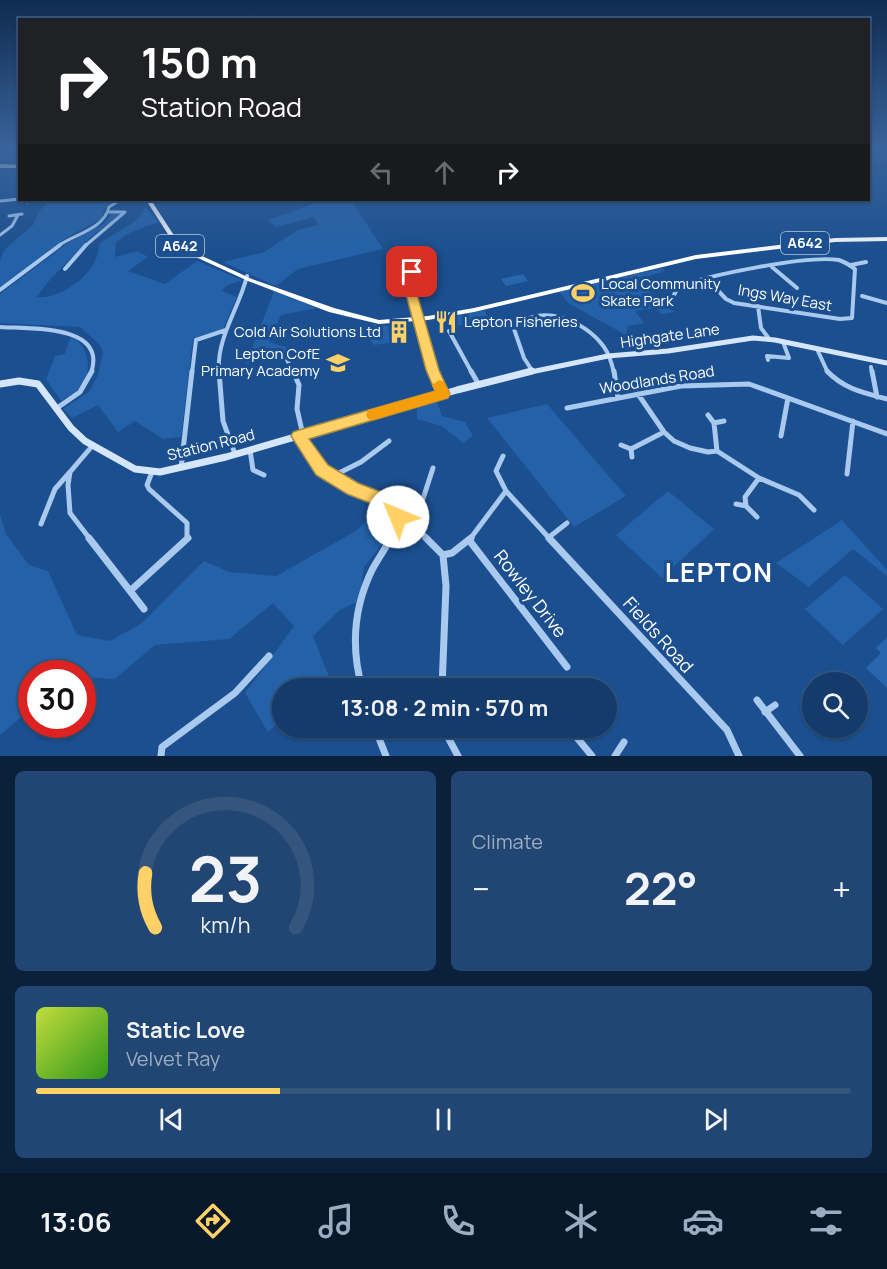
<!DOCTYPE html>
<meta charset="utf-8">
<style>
:root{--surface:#143b6b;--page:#214673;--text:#f1f3f6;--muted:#9dadc1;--line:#33557e;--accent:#ffd166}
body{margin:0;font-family:Manrope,sans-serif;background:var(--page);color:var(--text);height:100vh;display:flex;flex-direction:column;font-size:22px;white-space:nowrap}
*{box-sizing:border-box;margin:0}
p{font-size:20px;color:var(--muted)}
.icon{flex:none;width:33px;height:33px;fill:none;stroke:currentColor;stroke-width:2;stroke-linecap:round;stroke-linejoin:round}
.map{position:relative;height:756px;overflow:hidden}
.drawer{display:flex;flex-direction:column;gap:15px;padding:15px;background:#0b203b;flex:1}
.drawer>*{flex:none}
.guide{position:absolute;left:18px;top:18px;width:852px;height:183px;border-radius:0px;box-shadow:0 2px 4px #0004,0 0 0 2px var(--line);background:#202124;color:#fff;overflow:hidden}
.buttons{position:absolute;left:802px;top:672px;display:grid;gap:12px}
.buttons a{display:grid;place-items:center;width:66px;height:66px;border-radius:50%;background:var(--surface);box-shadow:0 2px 4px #0004,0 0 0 2px var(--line);font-size:30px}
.speed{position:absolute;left:18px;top:660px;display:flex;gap:12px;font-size:30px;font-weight:700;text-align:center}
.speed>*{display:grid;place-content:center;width:78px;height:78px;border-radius:50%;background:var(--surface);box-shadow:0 2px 4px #0004,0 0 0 2px var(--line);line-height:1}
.speed .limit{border:9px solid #d22;background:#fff;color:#111}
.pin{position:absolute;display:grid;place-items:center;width:51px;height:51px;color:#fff;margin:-26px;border-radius:12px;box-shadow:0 3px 9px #0006}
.me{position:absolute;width:66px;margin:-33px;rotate:315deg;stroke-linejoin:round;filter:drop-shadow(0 0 4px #0008)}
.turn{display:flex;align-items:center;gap:21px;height:126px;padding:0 24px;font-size:27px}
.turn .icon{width:78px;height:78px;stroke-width:2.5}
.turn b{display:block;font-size:42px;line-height:51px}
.lanes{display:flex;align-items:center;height:57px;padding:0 24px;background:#0003;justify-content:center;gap:30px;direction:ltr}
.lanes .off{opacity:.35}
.big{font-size:45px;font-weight:700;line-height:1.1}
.drawer .widget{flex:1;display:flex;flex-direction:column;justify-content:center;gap:9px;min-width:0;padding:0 21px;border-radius:9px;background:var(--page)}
.drawer .dial{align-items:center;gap:0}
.dial svg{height:156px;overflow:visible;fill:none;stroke:var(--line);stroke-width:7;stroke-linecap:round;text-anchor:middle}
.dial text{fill:var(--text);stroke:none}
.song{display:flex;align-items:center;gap:18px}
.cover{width:72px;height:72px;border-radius:9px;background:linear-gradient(135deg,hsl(70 70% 55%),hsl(110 70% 35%))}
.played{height:6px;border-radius:3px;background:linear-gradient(90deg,var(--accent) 30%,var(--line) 30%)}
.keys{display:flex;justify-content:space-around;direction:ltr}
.heat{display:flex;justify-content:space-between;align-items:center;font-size:33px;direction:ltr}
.drawer .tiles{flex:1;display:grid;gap:15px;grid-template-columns:1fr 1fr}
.widget:last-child{grid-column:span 2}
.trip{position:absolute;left:272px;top:678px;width:345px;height:60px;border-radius:30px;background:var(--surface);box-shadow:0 2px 4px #0004,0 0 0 2px var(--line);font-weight:700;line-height:60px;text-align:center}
.tab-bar{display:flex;height:96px;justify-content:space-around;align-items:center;background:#08182b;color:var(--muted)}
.tab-bar .icon{width:42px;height:42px}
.tab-bar .current{color:var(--accent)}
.tab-bar b{font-size:27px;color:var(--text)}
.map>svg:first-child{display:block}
.green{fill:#2461a8}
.building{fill:#2a66ad}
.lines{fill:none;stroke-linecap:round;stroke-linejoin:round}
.street-far3{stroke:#a9c9ee;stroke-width:3}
.street-far2{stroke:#a9c9ee;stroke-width:4}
.street-far1{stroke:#a9c9ee;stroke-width:5}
.street{stroke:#a9c9ee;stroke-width:7}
.secondary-far1{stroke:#d6e6fa;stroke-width:5}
.secondary{stroke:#d6e6fa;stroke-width:7}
.highway{fill:#fff;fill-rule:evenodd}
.route{fill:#ffd166;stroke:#a68842;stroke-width:1.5}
.slow{fill:#f59e0b}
.labels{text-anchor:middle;stroke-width:6;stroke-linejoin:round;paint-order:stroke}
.shield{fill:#1b4f8f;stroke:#bbcadd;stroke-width:1.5}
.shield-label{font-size:14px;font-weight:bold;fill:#fff}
.poi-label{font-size:15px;fill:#fff;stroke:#1b4f8f;text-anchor:start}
.street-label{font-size:15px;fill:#fff;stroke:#1b4f8f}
.near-street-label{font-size:18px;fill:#fff;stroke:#1b4f8f}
.near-district-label{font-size:26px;font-weight:bold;letter-spacing:1.5px;fill:#fff;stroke:#1b4f8f}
</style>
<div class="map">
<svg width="887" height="756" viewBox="0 0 887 756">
<rect width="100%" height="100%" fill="#1b4f8f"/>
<path class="green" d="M46,200h67l-9,10 -3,9 -37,20 -64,50v-29l4,-10 29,-25 5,-12 8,-10z
M324,200h27l32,49 -85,20 -22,17 -53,-24 41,-10 34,-22 20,-5 -4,-8 -38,10 -8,-7z
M145,207l14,15 -28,10 -15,10 -1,15 22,-6 11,6 -20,14 37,13 32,-23 45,19 -16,6 -4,5 15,6 -14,32 -30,10 -12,98 -18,2 -28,-18 -17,11 -20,-27 -26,13 -9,-9 26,-17 9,-17 5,-23 -4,-8 -19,-17 -80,-4v-29l68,-51 37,-20 6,-9 11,-1 -30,23 -45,47 -10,14c19,3 51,-18 58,-36 3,-6 3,-13 5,-18 13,-10 41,-20 45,-36z
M418,253l10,2 5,26 -7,4 -13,-4z
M663,268l2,3 -26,8 22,26 15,7 -15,2 -5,-6 -21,3 9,12 -16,3 -2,9 -58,-32 -9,-12z
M274,291l43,17 -36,7 -12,27 17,5 1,4 -41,13z
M484,310l6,11 -35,5 -4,-9z
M374,324l14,2 2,17 -16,2 -7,-9z
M71,336c19,10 23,40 7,54 -5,4 -12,7 -17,11l-15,-22 9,-23 10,-2z
M436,399l6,17 23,6 8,14 -10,7 -21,-17 -25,-7v-14z
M547,404l79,92 -52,31 -87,-109z
M668,491l46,38 -52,49 -46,-43z
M383,504l9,5v7l-11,29 -17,22 -5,34 -19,9 -27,26 17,43 -11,9h-37v32l-14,12 -23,-39 49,-67 -21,-23 -44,36 -74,6 -40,34 -32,-2 -1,-3h-50l-1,35 -31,26v-221l6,20 23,31 19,6 29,64 33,6 32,-18 62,-62 25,11 47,4 80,-45z
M842,520l45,50v6l-34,-27 -44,38 -33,-24z
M845,575l38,34 -40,36 -38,-36z"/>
<path class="building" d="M523,274l5,7 -22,5 -5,-7z
M403,324l3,14 -12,2 -2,-15z
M887,637v51l-21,-20 15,-15 -5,-5z"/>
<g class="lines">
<path class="street-far3" d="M25,200l2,2
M0,201l20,-2
M9,216l13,-2
M0,235l12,-9 6,-11
M58,246c17,-12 46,-17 51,-39l11,-7
M85,246l40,-34h-17"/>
<path class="street-far2" d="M851,265l15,-3
M772,267l25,21
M405,268l7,2 -4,8 25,95
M65,269l21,-24
M398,286l12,1
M0,290l60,-45
M862,296l25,7
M673,297l5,-10c30,-12 130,-32 161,-27 6,2 11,5 16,9l-3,49 -12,1 -106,-16 -8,-4 -19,-20
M758,306l3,22 9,12
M0,327c29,2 108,-3 91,46
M449,331l23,42
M817,349l11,24
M284,353l9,20
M768,360l-1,-4 22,2 -6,-16
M871,367l1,6
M533,372l-9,-14 -10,-29c24,-28 71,-9 90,18 5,7 8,17 10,26
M192,373l4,-33 30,-10
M219,373c-3,-35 20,-64 28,-97"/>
<path class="street-far1" d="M219,371l4,50 12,33
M293,371l6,14 -2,24 6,26
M433,371l10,23
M471,371l8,14
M614,371l4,27
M827,371c17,18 37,22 60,28
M872,371l5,26
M638,394l26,38 10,9 16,7 18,4 9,-1 42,27 40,17 15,15
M57,408l23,-16 12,-21
M567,408l114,-22 68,-2 138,50
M708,415l6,8 3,28
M714,423l10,-2
M781,436l7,-38
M299,437l23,33 31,19 31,10 12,7 32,33
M621,445l10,4 1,8
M631,449l33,-17
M250,450l3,20 11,5
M181,468l11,-97
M152,472l-5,13 2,4 38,34v16
M847,474l6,-53
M331,477l30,-15 28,-21
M506,491l44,48
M736,504l10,2 11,11
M746,506l-1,-9 14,-19
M410,520l10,-12 13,-40
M41,524l14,-35 15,-17
M548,538l19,-15
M90,539l-20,-26 -2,-28 2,-13 23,-27
M390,539l6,-12 2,-16
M470,539l36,-48 -10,-20 7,-15"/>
<path class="street" d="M89,538l55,71
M426,538l17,17 3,31 -4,102
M549,538l178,192 12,26
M469,540l98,127
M443,555l9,-2 19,-15
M130,591l58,-53
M362,688c-11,-40 -8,-81 10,-118 6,-11 13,-21 19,-32
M757,700l43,56
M765,712l10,-7
M375,728l11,28
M443,728l15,28
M569,728l23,28
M161,756l1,-9 73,-54 34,-37
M615,756l9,-14"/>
<path class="secondary-far1" d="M526,373l82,-17 60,-5 85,-13 22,2 112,23"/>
<path class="secondary" d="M0,384l19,-3 19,3 33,44 14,13 50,28 25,3 66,-15 231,-67 75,-19"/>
<path class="highway" d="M0,164l20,1v3h-20z
M146,200h5l26,40 25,16 50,23 82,29 45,12 49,-4 46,-8 222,-53 139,-17 52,-1v4l-52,1 -139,17 -222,53 -46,8 -49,4 -50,-12 -81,-31 -50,-23 -25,-16z"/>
</g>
<linearGradient id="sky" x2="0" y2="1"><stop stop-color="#0f2b4f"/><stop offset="0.58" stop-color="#39639b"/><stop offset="1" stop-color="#39639b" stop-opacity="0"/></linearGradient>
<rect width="887" height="255" fill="url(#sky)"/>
<path class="route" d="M412,269l6,3 -4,6 1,9 24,83 11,24 -2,4 -139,41 19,26 30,18 44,17 5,17 -3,5 -6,3 -6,-3 -4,-12 -41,-16 -31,-19 -25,-39 2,-4 6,-2 136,-39 -9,-21 -22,-83 -1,-9 5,-8z"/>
<path class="slow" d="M439,380l5,2 6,12 -2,4 -75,22 -5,-1 -2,-4 2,-5 67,-19 -3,-6z"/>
<defs>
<g id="stadium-bare" transform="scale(1.8)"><path d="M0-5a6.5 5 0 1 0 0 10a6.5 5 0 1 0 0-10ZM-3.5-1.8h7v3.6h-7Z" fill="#ffd166" stroke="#1b4f8f" stroke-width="2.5" paint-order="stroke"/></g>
<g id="restaurant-bare" transform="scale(1.8)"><path d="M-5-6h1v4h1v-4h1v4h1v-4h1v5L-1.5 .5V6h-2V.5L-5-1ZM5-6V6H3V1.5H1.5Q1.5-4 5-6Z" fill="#ffd166" stroke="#1b4f8f" stroke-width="2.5" paint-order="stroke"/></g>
<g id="building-bare" transform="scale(1.8)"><path d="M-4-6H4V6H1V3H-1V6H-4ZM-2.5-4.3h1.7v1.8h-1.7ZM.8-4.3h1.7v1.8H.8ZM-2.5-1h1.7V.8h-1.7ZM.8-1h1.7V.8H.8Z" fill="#ffd166" stroke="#1b4f8f" stroke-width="2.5" paint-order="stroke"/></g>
<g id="school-bare" transform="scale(1.8)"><path d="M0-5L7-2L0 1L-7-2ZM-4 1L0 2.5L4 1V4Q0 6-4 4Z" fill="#ffd166" stroke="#1b4f8f" stroke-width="2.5" paint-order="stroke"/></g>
</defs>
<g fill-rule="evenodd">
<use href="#stadium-bare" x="583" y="293"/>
<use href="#restaurant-bare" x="446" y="322"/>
<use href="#building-bare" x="399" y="332"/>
<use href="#school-bare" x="338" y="363"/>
</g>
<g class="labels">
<g class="shield">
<rect x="781" y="232" width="48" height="22" rx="4.5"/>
<rect x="156" y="235" width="48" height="22" rx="4.5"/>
</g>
<g class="shield-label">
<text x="805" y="248">A642</text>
<text x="180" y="251">A642</text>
</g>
<g class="poi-label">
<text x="601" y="289">Local Community<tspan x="601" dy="17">Skate Park</tspan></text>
<text x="464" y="327">Lepton Fisheries</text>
<text x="381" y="337" text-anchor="end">Cold Air Solutions Ltd</text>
<text x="320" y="359" text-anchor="end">Lepton CofE<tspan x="320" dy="17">Primary Academy</tspan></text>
</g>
<g class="street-label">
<text transform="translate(785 298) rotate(10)" y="5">Ings Way East</text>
<text transform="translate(670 336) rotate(-8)" y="5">Highgate Lane</text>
<text transform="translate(657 380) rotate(-9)" y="5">Woodlands Road</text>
<text transform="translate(211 445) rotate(-14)" y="5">Station Road</text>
</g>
<g class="near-street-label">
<text transform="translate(530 594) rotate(52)" y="6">Rowley Drive</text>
<text transform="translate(658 635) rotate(48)" y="6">Fields Road</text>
</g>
<g class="near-district-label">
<text x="719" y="582">LEPTON</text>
</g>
</g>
</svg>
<div class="buttons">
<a><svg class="icon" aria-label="search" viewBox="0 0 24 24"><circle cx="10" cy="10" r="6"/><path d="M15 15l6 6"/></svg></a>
</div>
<div class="speed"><div class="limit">30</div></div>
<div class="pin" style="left:412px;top:272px;background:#d93025"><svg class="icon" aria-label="arrive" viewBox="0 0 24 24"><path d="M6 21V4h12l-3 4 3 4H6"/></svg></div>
<svg class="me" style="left:398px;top:517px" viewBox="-20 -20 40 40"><circle r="19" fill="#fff"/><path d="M0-13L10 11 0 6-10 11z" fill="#ffd166"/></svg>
<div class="trip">13:08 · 2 min · 570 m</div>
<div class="guide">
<div class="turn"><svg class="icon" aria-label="right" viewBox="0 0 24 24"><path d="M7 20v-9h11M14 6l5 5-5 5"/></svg><div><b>150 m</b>Station Road</div></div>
<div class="lanes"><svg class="icon off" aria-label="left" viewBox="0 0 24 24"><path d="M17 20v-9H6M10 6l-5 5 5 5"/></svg><svg class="icon off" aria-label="ahead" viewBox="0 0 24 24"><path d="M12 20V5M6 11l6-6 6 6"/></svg><svg class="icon" aria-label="right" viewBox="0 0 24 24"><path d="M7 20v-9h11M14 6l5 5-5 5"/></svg></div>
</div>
</div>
<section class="drawer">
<div class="tiles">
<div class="widget dial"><svg viewBox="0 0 100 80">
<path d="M14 69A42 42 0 1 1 86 69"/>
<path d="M14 69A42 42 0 0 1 9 41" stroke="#ffd166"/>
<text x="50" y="56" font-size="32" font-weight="700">23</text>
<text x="50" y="72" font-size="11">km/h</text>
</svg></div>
<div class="widget"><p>Climate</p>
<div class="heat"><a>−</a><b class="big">22°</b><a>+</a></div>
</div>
<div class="widget">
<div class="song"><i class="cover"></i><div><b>Static Love</b><p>Velvet Ray</p></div></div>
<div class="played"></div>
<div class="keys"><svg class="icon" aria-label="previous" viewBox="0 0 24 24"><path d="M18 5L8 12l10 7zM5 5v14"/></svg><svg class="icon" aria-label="pause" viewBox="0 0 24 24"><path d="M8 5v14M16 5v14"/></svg><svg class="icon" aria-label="next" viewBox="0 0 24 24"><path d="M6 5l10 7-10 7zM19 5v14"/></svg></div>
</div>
</div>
</section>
<nav class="tab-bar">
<b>13:06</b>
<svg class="icon current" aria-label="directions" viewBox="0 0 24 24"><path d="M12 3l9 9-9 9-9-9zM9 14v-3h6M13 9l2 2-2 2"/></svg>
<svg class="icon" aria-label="music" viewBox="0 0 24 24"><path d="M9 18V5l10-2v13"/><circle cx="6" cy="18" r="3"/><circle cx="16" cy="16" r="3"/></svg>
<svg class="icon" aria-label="phone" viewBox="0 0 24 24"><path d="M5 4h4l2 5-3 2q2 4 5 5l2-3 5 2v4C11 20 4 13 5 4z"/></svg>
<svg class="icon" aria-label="climate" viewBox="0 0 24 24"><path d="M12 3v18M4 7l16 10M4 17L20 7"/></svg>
<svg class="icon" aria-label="car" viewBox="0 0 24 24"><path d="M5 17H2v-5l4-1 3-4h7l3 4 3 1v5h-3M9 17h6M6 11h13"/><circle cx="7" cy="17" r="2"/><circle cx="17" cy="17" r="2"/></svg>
<svg class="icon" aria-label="filters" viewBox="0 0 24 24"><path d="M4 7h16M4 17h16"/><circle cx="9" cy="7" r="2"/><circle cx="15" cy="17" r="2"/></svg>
</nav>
